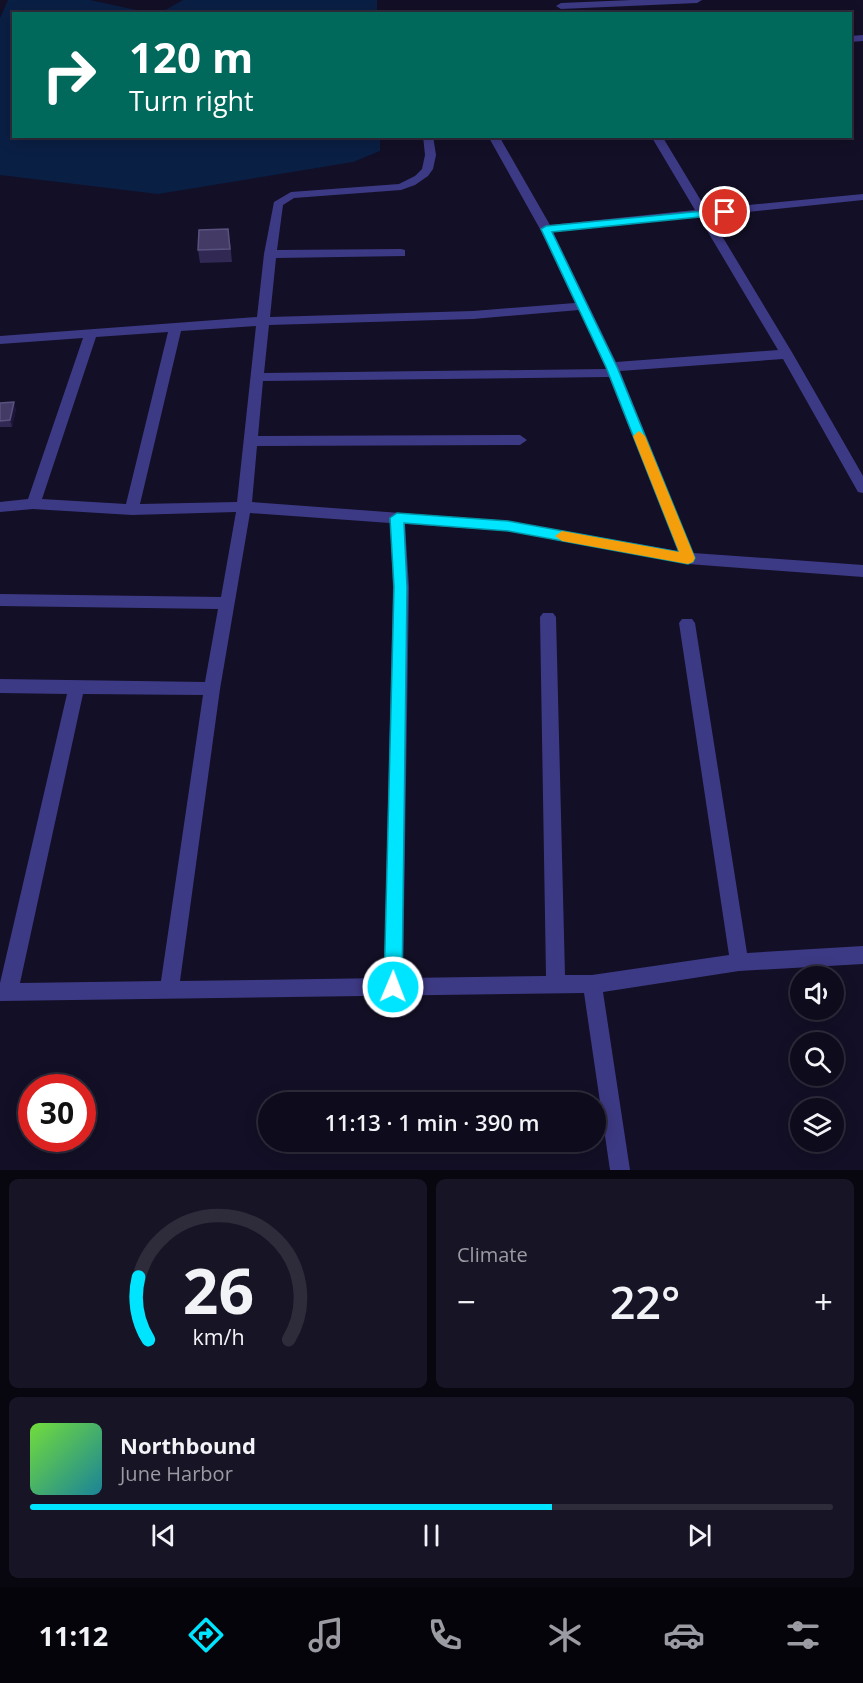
<!DOCTYPE html>
<meta charset="utf-8">
<style>
:root{--surface:#0e0b1c;--page:#171425;--text:#f1f3f6;--muted:#9b9ba3;--line:#2e2b3b;--accent:#00e5ff}
body{margin:0;font-family:"Open Sans",sans-serif;background:var(--page);color:var(--text);height:100vh;display:flex;flex-direction:column;font-size:22px;white-space:nowrap}
*{box-sizing:border-box;margin:0}
p{font-size:20px;color:var(--muted)}
.icon{flex:none;width:33px;height:33px;fill:none;stroke:currentColor;stroke-width:2;stroke-linecap:round;stroke-linejoin:round}
.map{position:relative;height:1170px;overflow:hidden}
.panel{display:flex;flex-direction:column;gap:9px;padding:9px;background:#08060f;flex:1}
.panel>*{flex:none}
.banner{position:absolute;left:12px;top:12px;width:840px;height:126px;border-radius:0px;box-shadow:0 3px 15px #0003,0 0 0 2px var(--line);background:#00695c;color:#fff;overflow:hidden}
.fabs{position:absolute;left:790px;top:966px;display:grid;gap:12px}
.fabs a{display:grid;place-items:center;width:54px;height:54px;border-radius:50%;background:var(--surface);box-shadow:0 3px 15px #0003,0 0 0 2px var(--line);font-size:30px}
.speed{position:absolute;left:18px;top:1074px;display:flex;gap:12px;font-size:30px;font-weight:700;text-align:center}
.speed>*{display:grid;place-content:center;width:78px;height:78px;border-radius:50%;background:var(--surface);box-shadow:0 3px 15px #0003,0 0 0 2px var(--line);line-height:1}
.speed .limit{border:9px solid #d22;background:#fff;color:#111}
.pin{position:absolute;display:grid;place-items:center;width:51px;height:51px;color:#fff;margin:-26px;border:3px solid #fff;border-radius:50%;box-shadow:0 2px 6px #0007}
.me{position:absolute;width:66px;margin:-33px;rotate:1deg;stroke-linejoin:round;filter:drop-shadow(0 0 4px #0008)}
.turn{display:flex;align-items:center;gap:21px;height:126px;padding:0 18px;font-size:27px}
.turn .icon{width:78px;height:78px;stroke-width:2.5}
.turn b{display:block;font-size:42px;line-height:51px}
.big{font-size:45px;font-weight:600;line-height:1.1}
.panel .widget{flex:1;display:flex;flex-direction:column;justify-content:center;gap:9px;min-width:0;padding:0 21px;border-radius:9px;background:var(--page)}
.panel .dial{align-items:center;gap:0}
.dial svg{height:156px;overflow:visible;fill:none;stroke:var(--line);stroke-width:7;stroke-linecap:round;text-anchor:middle}
.dial text{fill:var(--text);stroke:none}
.song{display:flex;align-items:center;gap:18px}
.cover{width:72px;height:72px;border-radius:9px;background:linear-gradient(135deg,hsl(100 70% 55%),hsl(190 70% 35%))}
.played{height:6px;border-radius:3px;background:linear-gradient(90deg,var(--accent) 65%,var(--line) 65%)}
.keys{display:flex;justify-content:space-around;direction:ltr}
.heat{display:flex;justify-content:space-between;align-items:center;font-size:33px;direction:ltr}
.panel .tiles{flex:1;display:grid;gap:9px;grid-template-columns:1fr 1fr}
.widget:last-child{grid-column:span 2}
.trip{position:absolute;left:258px;top:1092px;width:348px;height:60px;border-radius:30px;background:var(--surface);box-shadow:0 3px 15px #0003,0 0 0 2px var(--line);font-weight:600;line-height:60px;text-align:center}
.dock{display:flex;height:96px;justify-content:space-around;align-items:center;background:#06040b;color:var(--muted)}
.dock .icon{width:42px;height:42px}
.dock .active{color:var(--accent)}
.dock b{font-size:27px;color:var(--text)}
.map>svg:first-child{display:block}
.water{fill:#0a1f44}
.lines{fill:none;stroke-linecap:round;stroke-linejoin:round}
.minor{fill:#3d3a85;fill-rule:evenodd}
.wall{fill:#312854}
.shaded-wall{fill:#1d163a}
.building{fill:#433a66;stroke:#5a527e;stroke-width:1.5}
.route{fill:#00e5ff;stroke:#0095a6;stroke-width:1.5}
.slow{fill:#f59e0b}
</style>
<div class="map">
<svg width="863" height="1170" viewBox="0 0 863 1170">
<rect width="100%" height="100%" fill="#130f26"/>
<path class="water" d="M8,0h82l60,13 -136,1v122h366v15l-27,11 -195,32 -158,-19v-157z
M183,0h194v13h-217z"/>
<g class="lines">
<path class="minor" d="M632,0h70l-5,3 -136,6 -5,-3 5,-3z
M863,35v6l-13,1v-6z
M423,136h10l3,19 -3,14 -5,7 -13,9 -14,5 -107,8 -11,7 -6,45 124,-1 4,1v6l-129,2 -6,59 203,-6 102,-8 -35,-74 -52,-93h11l51,89 145,-15 -44,-74h11l44,73 157,-15v6l-153,16 83,138 70,122v17l-5,-1 -75,-133 -163,12 73,182 170,12v12l-175,-13 -180,-33 -103,-7 4,63 -6,391 143,-2 -6,-359 3,-4h10l3,4 9,358h27l137,-20 -50,-332 3,-4h10l3,4 52,330 116,-7v18l-124,7 -136,21 27,178h-20l-26,-177 -584,8v-18l67,-289 -67,-1v-14l205,3 13,-73 -218,-3v-12l221,3 15,-85 -104,3 -99,-6 -33,3v-10l28,-3 55,-161 -83,6v-8l257,-19 7,-63 10,-52 17,-10 108,-8 16,-8 7,-7 3,-14zM699,217l79,133 -162,12 -63,-130zM579,310l27,59 -342,4 5,-48 204,-6zM256,326l-19,176 -97,2 41,-173zM168,332l-42,172 -84,-5 54,-162zM609,377l69,174 -170,-30 -256,-19 5,-56 263,-1 7,-5 -7,-5 -262,1 5,-55zM250,513l140,10 3,64 -9,391 -204,3 40,-292zM83,694l120,1 -42,286 -141,2z"/>
</g>
<path class="wall" d="M230,242l2,20 -32,1 -2,-13z
M0,403l16,6 -4,18h-12z"/>
<path class="shaded-wall" d="M14,402l2,7 -4,18 -2,-7z"/>
<path class="building" d="M228,229l2,20 -32,1 1,-20z
M14,402l-4,18 -10,1v-18z"/>
<path class="route" d="M725,209l5,3 -1,2 -177,18 65,135 78,191 -2,4 -5,2 -180,-33 -104,-8 3,64 -5,400 -3,6 -6,3 -6,-3 -3,-6 10,-400 -4,-69 7,-5 111,8 171,31 -73,-185 -65,-138 5,-3z"/>
<path class="slow" d="M639,431l6,5 50,122 -2,4 -5,2 -126,-23 -7,-5 7,-5 117,21 -46,-116z"/>
</svg>
<div class="fabs">
<a><svg class="icon" aria-label="sound" viewBox="0 0 24 24"><path d="M4 9h4l5-4v14l-5-4H4zM17 9q2 3 0 6"/></svg></a>
<a><svg class="icon" aria-label="search" viewBox="0 0 24 24"><circle cx="10" cy="10" r="6"/><path d="M15 15l6 6"/></svg></a>
<a><svg class="icon" aria-label="layers" viewBox="0 0 24 24"><path d="M12 4l9 5-9 5-9-5zM3 14l9 5 9-5"/></svg></a>
</div>
<div class="speed"><div class="limit">30</div></div>
<div class="pin" style="left:725px;top:212px;background:#d93025"><svg class="icon" aria-label="arrive" viewBox="0 0 24 24"><path d="M6 21V4h12l-3 4 3 4H6"/></svg></div>
<svg class="me" style="left:393px;top:987px" viewBox="-20 -20 40 40"><circle r="17" fill="#00e5ff" stroke="#fff" stroke-width="3"/><path d="M0-11L8 9 0 5-8 9z" fill="#fff"/></svg>
<div class="trip">11:13 · 1 min · 390 m</div>
<div class="banner">
<div class="turn"><svg class="icon" aria-label="right" viewBox="0 0 24 24"><path d="M7 20v-9h11M14 6l5 5-5 5"/></svg><div><b>120 m</b>Turn right</div></div>
</div>
</div>
<section class="panel">
<div class="tiles">
<div class="widget dial"><svg viewBox="0 0 100 80">
<path d="M14 69A42 42 0 1 1 86 69"/>
<path d="M14 69A42 42 0 0 1 9 37" stroke="#00e5ff"/>
<text x="50" y="56" font-size="32" font-weight="700">26</text>
<text x="50" y="72" font-size="11">km/h</text>
</svg></div>
<div class="widget"><p>Climate</p>
<div class="heat"><a>−</a><b class="big">22°</b><a>+</a></div>
</div>
<div class="widget">
<div class="song"><i class="cover"></i><div><b>Northbound</b><p>June Harbor</p></div></div>
<div class="played"></div>
<div class="keys"><svg class="icon" aria-label="previous" viewBox="0 0 24 24"><path d="M18 5L8 12l10 7zM5 5v14"/></svg><svg class="icon" aria-label="pause" viewBox="0 0 24 24"><path d="M8 5v14M16 5v14"/></svg><svg class="icon" aria-label="next" viewBox="0 0 24 24"><path d="M6 5l10 7-10 7zM19 5v14"/></svg></div>
</div>
</div>
</section>
<nav class="dock">
<b>11:12</b>
<svg class="icon active" aria-label="directions" viewBox="0 0 24 24"><path d="M12 3l9 9-9 9-9-9zM9 14v-3h6M13 9l2 2-2 2"/></svg>
<svg class="icon" aria-label="music" viewBox="0 0 24 24"><path d="M9 18V5l10-2v13"/><circle cx="6" cy="18" r="3"/><circle cx="16" cy="16" r="3"/></svg>
<svg class="icon" aria-label="phone" viewBox="0 0 24 24"><path d="M5 4h4l2 5-3 2q2 4 5 5l2-3 5 2v4C11 20 4 13 5 4z"/></svg>
<svg class="icon" aria-label="climate" viewBox="0 0 24 24"><path d="M12 3v18M4 7l16 10M4 17L20 7"/></svg>
<svg class="icon" aria-label="car" viewBox="0 0 24 24"><path d="M5 17H2v-5l4-1 3-4h7l3 4 3 1v5h-3M9 17h6M6 11h13"/><circle cx="7" cy="17" r="2"/><circle cx="17" cy="17" r="2"/></svg>
<svg class="icon" aria-label="filters" viewBox="0 0 24 24"><path d="M4 7h16M4 17h16"/><circle cx="9" cy="7" r="2"/><circle cx="15" cy="17" r="2"/></svg>
</nav>
